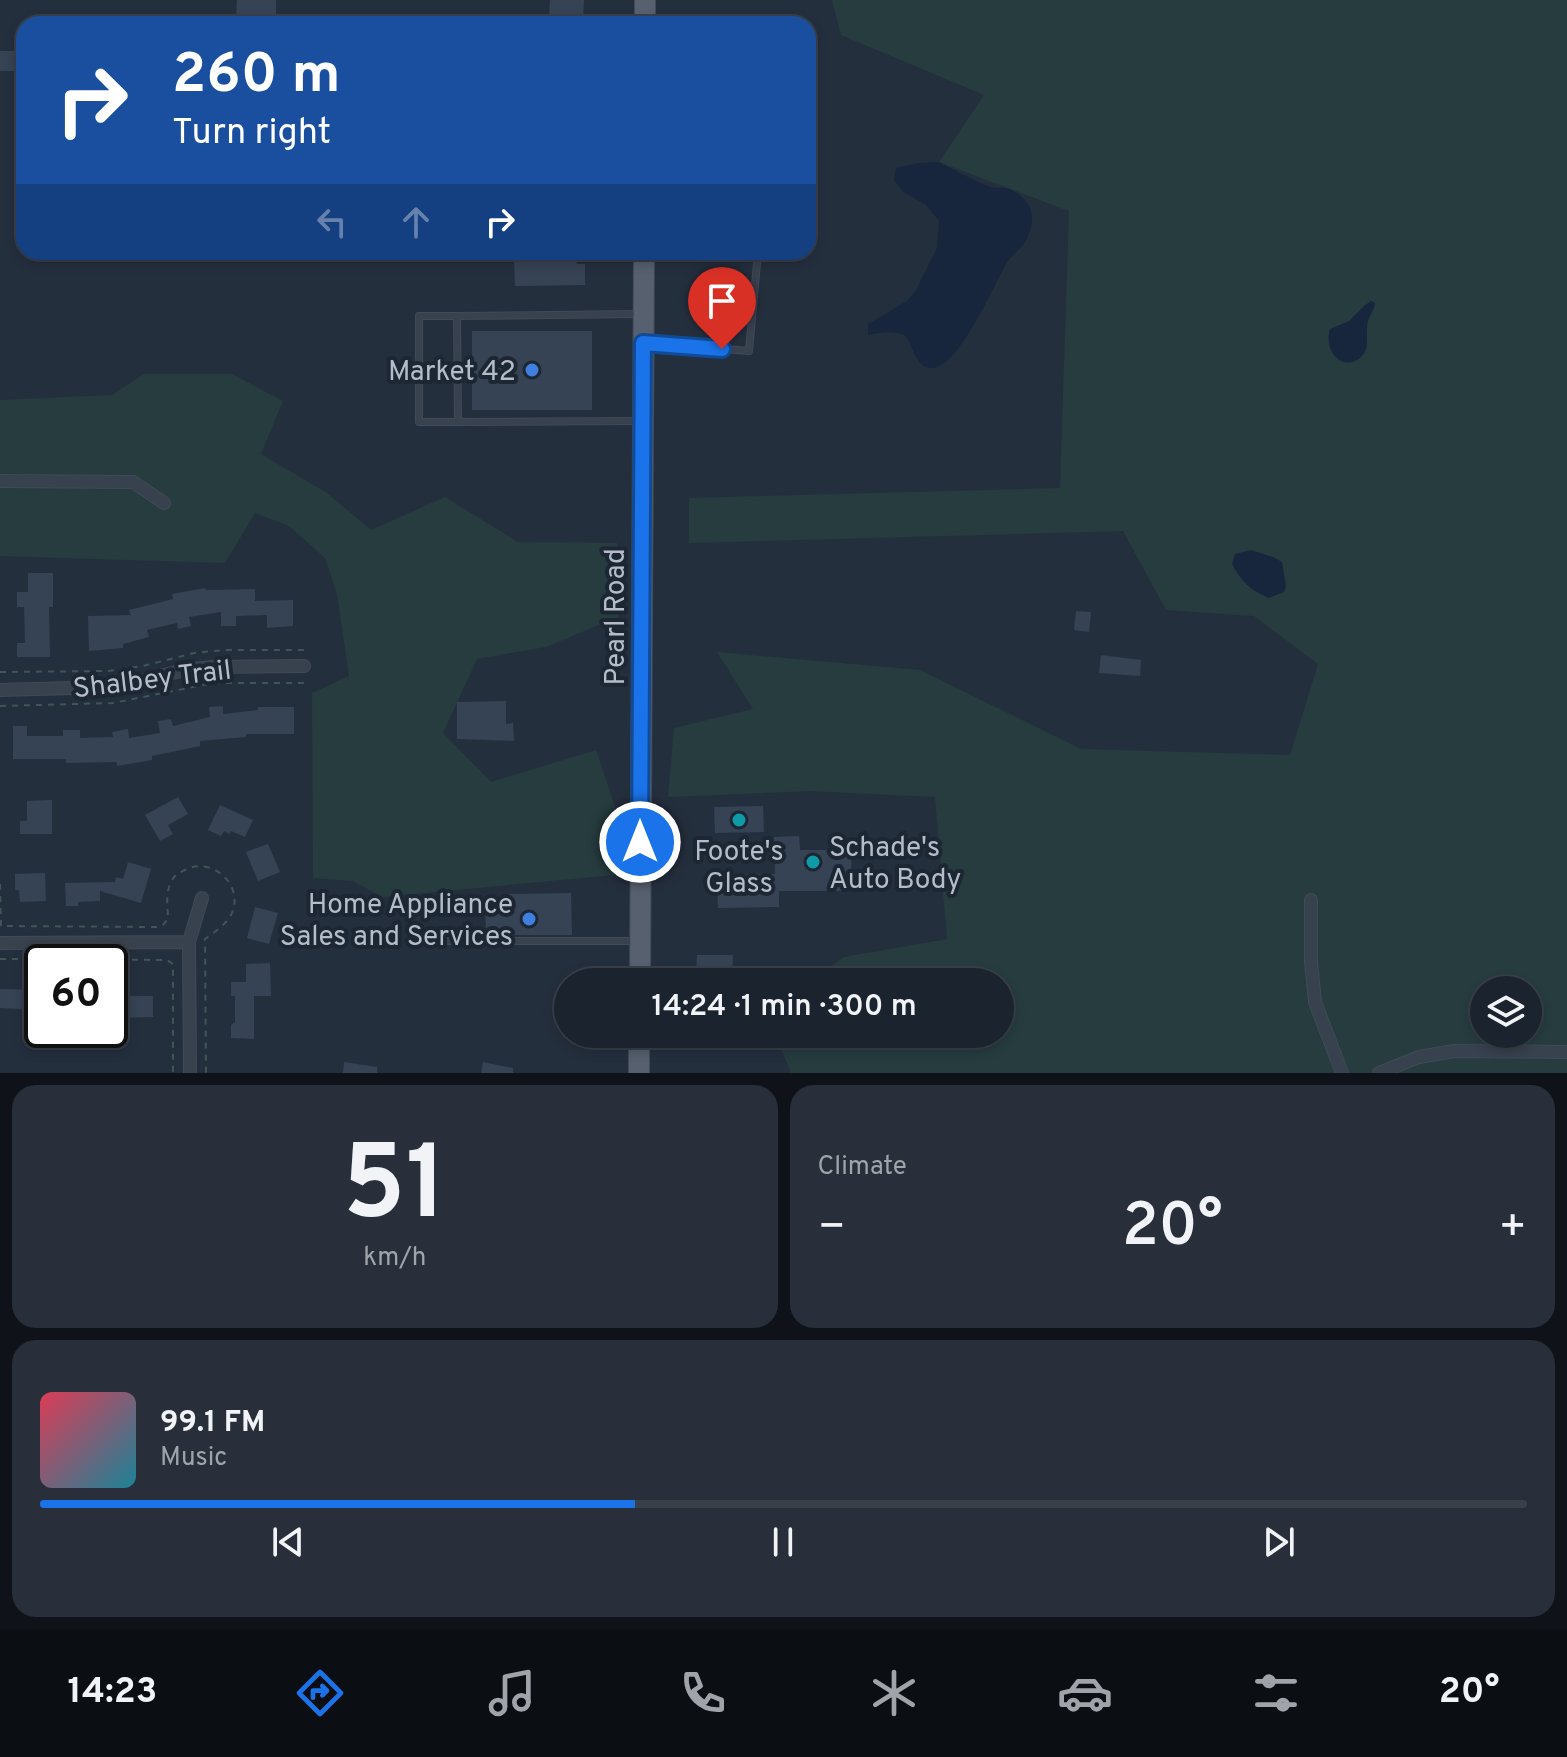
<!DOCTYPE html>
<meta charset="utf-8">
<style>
:root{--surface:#1b232e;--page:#282f3a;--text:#f1f3f6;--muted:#a0a4aa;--line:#39404a;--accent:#1a73e8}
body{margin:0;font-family:Overpass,sans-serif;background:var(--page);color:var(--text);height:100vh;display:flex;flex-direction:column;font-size:30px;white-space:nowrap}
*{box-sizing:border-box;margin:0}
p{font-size:26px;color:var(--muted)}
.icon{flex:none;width:44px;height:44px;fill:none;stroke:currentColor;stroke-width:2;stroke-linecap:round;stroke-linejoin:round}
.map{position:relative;height:1073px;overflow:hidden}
.side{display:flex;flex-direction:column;gap:12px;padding:12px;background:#0f1319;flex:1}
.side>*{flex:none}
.guide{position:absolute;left:16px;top:16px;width:800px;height:244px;border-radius:24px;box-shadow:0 4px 12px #0003,0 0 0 2px var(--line);background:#1a4fa0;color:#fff;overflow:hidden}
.controls{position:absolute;left:1470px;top:976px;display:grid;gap:16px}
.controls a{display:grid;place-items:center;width:72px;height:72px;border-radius:50%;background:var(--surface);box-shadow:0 4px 12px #0003,0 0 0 2px var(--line);font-size:40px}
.speed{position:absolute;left:24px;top:944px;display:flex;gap:16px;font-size:40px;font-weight:700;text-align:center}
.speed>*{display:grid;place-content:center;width:104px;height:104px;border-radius:50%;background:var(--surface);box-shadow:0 4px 12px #0003,0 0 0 2px var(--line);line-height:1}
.speed .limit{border:4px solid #111;border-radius:12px;background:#fff;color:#111}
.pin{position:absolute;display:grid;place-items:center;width:68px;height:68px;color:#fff;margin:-82px -34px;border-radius:50% 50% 50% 0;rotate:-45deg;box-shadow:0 0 8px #0007}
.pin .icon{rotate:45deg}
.me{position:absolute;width:88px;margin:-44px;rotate:0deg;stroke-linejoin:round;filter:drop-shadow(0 0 6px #0008)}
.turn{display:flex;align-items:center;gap:28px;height:168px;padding:0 24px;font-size:36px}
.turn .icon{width:104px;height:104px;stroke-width:2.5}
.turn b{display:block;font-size:56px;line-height:68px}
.lanes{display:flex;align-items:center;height:76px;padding:0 24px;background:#0003;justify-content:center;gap:40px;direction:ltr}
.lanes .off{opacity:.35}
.big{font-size:60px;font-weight:600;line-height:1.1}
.side .card{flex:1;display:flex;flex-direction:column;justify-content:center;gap:12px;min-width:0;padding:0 28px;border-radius:24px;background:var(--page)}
.side .dial{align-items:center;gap:0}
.dial b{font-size:104px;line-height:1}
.song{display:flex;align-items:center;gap:24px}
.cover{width:96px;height:96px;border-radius:12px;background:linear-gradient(135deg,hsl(350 70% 55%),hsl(190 70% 35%))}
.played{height:8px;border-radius:4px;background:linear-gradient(90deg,var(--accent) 40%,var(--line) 40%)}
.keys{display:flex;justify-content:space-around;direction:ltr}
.heat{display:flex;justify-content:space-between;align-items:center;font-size:44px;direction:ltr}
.side .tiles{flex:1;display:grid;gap:12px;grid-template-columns:1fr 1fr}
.card:last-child{grid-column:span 2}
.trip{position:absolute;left:554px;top:968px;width:460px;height:80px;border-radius:40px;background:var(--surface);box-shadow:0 4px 12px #0003,0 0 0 2px var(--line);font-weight:600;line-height:80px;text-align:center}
.menu{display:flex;height:128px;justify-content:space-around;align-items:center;background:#0b0e12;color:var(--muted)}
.menu .icon{width:56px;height:56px}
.menu .active{color:var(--accent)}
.menu b{font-size:36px;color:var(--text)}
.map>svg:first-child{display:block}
.green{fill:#263c3f;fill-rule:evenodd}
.water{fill:#17263c}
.building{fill:#364354}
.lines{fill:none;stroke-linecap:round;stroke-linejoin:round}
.service-casing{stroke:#414a57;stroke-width:8}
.minor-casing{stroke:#414a57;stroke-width:14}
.primary-casing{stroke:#414a57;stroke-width:22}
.path{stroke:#3f5557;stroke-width:2;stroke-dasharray:6 6;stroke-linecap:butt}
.service{stroke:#38414e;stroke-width:6}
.minor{stroke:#38414e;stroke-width:12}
.primary{stroke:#56606e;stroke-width:20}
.route-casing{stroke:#114b97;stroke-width:20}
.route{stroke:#1a73e8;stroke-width:14}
.shop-dot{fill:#3f7fe0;stroke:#1d2633;stroke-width:3}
.culture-dot{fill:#0f9aa8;stroke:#1d2633;stroke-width:3}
.labels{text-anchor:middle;stroke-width:8;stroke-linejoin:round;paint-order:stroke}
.poi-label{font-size:28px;fill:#b4bcc9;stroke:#1d2633;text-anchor:end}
.street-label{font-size:28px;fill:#b4bcc9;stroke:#1d2633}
</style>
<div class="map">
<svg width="1567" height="1073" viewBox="0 0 1567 1073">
<rect width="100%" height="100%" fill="#242f3e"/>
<path class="green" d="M832,0h735v1073h-776l-16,-39h225v-52h-191l35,-25 103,-18 -12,-142 -124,-6 -143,6 6,-69 79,-19 -36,-57 203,18 161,79 209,6 28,-91 -64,-48 -88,-6 -43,-79 -434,12v-45l371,-10 9,-277 -130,-49 45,-67 -143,-60zM1484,990h44v44h-44z
M144,374h88l51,27 -22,53 66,39 44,37 74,-33 73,45 99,1 1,74 -72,30 -69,12 -34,74 48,49 105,-32 19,57v68l-233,22 -29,-16 -40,-3 -1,-185 37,-17 -12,-82 -12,-36 -36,-32 -34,-13 -30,50 -225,-7v-156l112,-5z"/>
<path class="water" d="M939,162c16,9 32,17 49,24 6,3 12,1 18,2 11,3 18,9 23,18 5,9 3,21 -1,30 -4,12 -16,18 -22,28 -13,23 -46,100 -72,104 -20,3 -22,-29 -30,-33 -11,-5 -25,-2 -36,0v-11l39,-23 9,-11 21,-42 2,-27 -13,-16 -24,-14 -8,-11 2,-12 23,-5z
M1371,301l4,2c-1,9 -8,15 -8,24 -1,10 3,22 -6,30 -18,16 -38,-6 -31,-28l19,-8 15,-15z
M1251,550l22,7 9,5 4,24 -2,6 -15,6c-19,-8 -28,-17 -37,-34l3,-10z"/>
<path class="building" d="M237,0h39v24h-15v-5h-25z
M550,0h34l-1,19 -34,-1z
M0,51h24v20h-24z
M514,261h62l1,3h8v21l-70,1z
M472,331h120v79h-120z
M28,573h25v34h-4l1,50h-33v-14h8l-1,-36h-7v-15h11z
M205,588l1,2 49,-1v12l38,-1v26l-26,2v-13l-31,1v10h-15v-14l-32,5 2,9 -13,3 -1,-6 -30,7 2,7 -26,7v4l-34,3 -1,-35 43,-1 -2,-5 44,-11 -1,-5z
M1076,611l15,1 -2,20 -15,-2z
M1101,655l40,5 -1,16 -41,-3z
M506,701v23l7,-1 1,18 -57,-2v-37z
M223,706v8l35,-4v-3h36v27h-48v3l-46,4v5l-48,10v4l-35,6v-4l-51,1v-4h-53v-33h14v10h36v-6h17v8l33,-1 -1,-5 16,-3 1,9 31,-5 -2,-12 13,-2 2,7 37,-9 -1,-10z
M178,797l10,17 -20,11 5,9 -13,7 -15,-26z
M52,800v34h-32v-13h7v-20z
M220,805l33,15 -8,17 -14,-6 -2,3 -5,-3 -3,5 -13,-6z
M763,806l1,26 -49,1 -1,-26z
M799,836l1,14h52l-2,41h-71v16l-61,1 -1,-33 58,-1 -1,-37z
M268,844l12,28 -22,9 -12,-29z
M128,862l23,7 -10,34 -41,-12v10l-22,1v4h-12l-1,-23 50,-1 1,-5 7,2z
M45,873l1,28 -26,1 -1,-12h-4v-16z
M571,893l1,42h-86l-1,-32h23v-9z
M255,907l23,6 -9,31 -22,-6z
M697,955h36l-1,25h-36z
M270,963l1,33h-17v43l-23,-1v-13l4,-3v-26h-4v-14h15v-18z
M0,989l42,1v20l-42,-2z
M118,992h10l1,4h24v21l-35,1z
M677,1034h24v12h-24z
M344,1062l33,5v6h-34z
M483,1062l30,6v5h-32z"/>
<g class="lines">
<g class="service-casing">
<path id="service" d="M501,253l43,-1
M457,316h-38v106h39
M647,343l102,8 9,-99
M638,421l-180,1 -1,-106 183,-2
M447,941h189"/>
</g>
<g class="minor-casing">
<path id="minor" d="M0,481l133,1 31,21
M0,690l109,-3 24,-4 51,-13 29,-3 91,-1
M1311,900v62l4,40 27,71
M0,943l189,-1
M190,1073l-1,-131 13,-44
M1379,1073l40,-16 35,-6 113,1"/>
</g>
<g class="primary-casing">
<path id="primary" d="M645,24v-24
M640,982l4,-730
M639,1073v-39"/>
</g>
<path class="path" d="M0,672l108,-1 35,-5 51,-13 30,-3h81v3
M0,706l113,-3 100,-20h90v-4
M0,884l1,42 156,1 6,-2 5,-6c0,-13 -3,-25 3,-37 3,-7 8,-9 14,-12 26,-14 59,14 47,43 -5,11 -17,19 -27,26l1,134
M0,959l167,1 6,4v109"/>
<use href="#service" class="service"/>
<use href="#minor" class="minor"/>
<use href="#primary" class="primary"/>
</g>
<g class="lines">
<g class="route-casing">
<path id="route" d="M640,842l3,-499 79,6"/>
</g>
<use href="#route" class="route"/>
</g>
<g class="shop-dot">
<circle cx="532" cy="370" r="8"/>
<circle cx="529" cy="919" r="8"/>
</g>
<g class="culture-dot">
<circle cx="739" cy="820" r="8"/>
<circle cx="813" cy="862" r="8"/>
</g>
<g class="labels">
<g class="poi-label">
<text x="516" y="380">Market 42</text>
<text x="829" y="856" text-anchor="start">Schade's<tspan x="829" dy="32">Auto Body</tspan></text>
<text x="739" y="860" text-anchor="middle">Foote's<tspan x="739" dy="32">Glass</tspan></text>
<text x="513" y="913">Home Appliance<tspan x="513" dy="32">Sales and Services</tspan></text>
</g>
<g class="street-label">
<text transform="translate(614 617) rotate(-90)" y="10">Pearl Road</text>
<text transform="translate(152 678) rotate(-7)" y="10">Shalbey Trail</text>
</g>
</g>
</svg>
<div class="controls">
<a><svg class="icon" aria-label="layers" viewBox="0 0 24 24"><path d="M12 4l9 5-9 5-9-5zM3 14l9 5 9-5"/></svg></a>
</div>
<div class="speed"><div class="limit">60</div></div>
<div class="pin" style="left:722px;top:349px;background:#d93025"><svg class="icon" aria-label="arrive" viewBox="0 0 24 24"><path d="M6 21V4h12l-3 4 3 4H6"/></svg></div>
<svg class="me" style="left:640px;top:842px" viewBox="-20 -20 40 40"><circle r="17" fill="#1a73e8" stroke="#fff" stroke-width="3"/><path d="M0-11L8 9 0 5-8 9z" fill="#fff"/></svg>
<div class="trip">14:24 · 1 min · 300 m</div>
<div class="guide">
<div class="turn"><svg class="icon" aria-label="right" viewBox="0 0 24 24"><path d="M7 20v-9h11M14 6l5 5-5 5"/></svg><div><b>260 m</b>Turn right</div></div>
<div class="lanes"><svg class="icon off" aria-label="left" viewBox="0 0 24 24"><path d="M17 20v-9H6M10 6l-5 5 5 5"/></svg><svg class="icon off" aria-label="ahead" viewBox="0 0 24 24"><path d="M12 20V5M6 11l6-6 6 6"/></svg><svg class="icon" aria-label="right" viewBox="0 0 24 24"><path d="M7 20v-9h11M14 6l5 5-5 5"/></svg></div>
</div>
</div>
<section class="side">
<div class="tiles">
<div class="card dial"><b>51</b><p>km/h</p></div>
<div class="card"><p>Climate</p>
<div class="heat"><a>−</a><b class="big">20°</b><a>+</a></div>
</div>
<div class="card">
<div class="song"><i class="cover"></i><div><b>99.1 FM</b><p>Music</p></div></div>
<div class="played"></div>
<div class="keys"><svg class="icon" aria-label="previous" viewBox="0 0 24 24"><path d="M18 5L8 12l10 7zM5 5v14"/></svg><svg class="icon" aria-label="pause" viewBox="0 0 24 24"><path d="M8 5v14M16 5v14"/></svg><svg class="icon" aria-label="next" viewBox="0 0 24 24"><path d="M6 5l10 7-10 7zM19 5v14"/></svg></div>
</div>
</div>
</section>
<nav class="menu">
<b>14:23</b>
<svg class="icon active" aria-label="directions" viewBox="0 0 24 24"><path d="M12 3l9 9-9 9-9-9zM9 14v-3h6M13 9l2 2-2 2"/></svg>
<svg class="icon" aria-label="music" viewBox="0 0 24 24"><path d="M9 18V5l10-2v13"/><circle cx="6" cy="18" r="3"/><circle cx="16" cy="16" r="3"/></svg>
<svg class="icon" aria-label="phone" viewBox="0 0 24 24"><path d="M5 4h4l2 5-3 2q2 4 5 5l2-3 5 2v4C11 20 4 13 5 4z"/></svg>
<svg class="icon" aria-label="climate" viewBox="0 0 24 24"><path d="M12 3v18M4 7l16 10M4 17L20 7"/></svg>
<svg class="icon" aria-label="car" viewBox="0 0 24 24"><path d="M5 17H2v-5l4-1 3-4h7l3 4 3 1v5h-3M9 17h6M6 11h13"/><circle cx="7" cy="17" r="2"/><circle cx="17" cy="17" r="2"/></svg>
<svg class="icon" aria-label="filters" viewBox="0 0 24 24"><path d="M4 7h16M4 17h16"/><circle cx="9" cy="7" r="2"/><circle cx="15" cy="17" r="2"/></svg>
<b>20°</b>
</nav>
